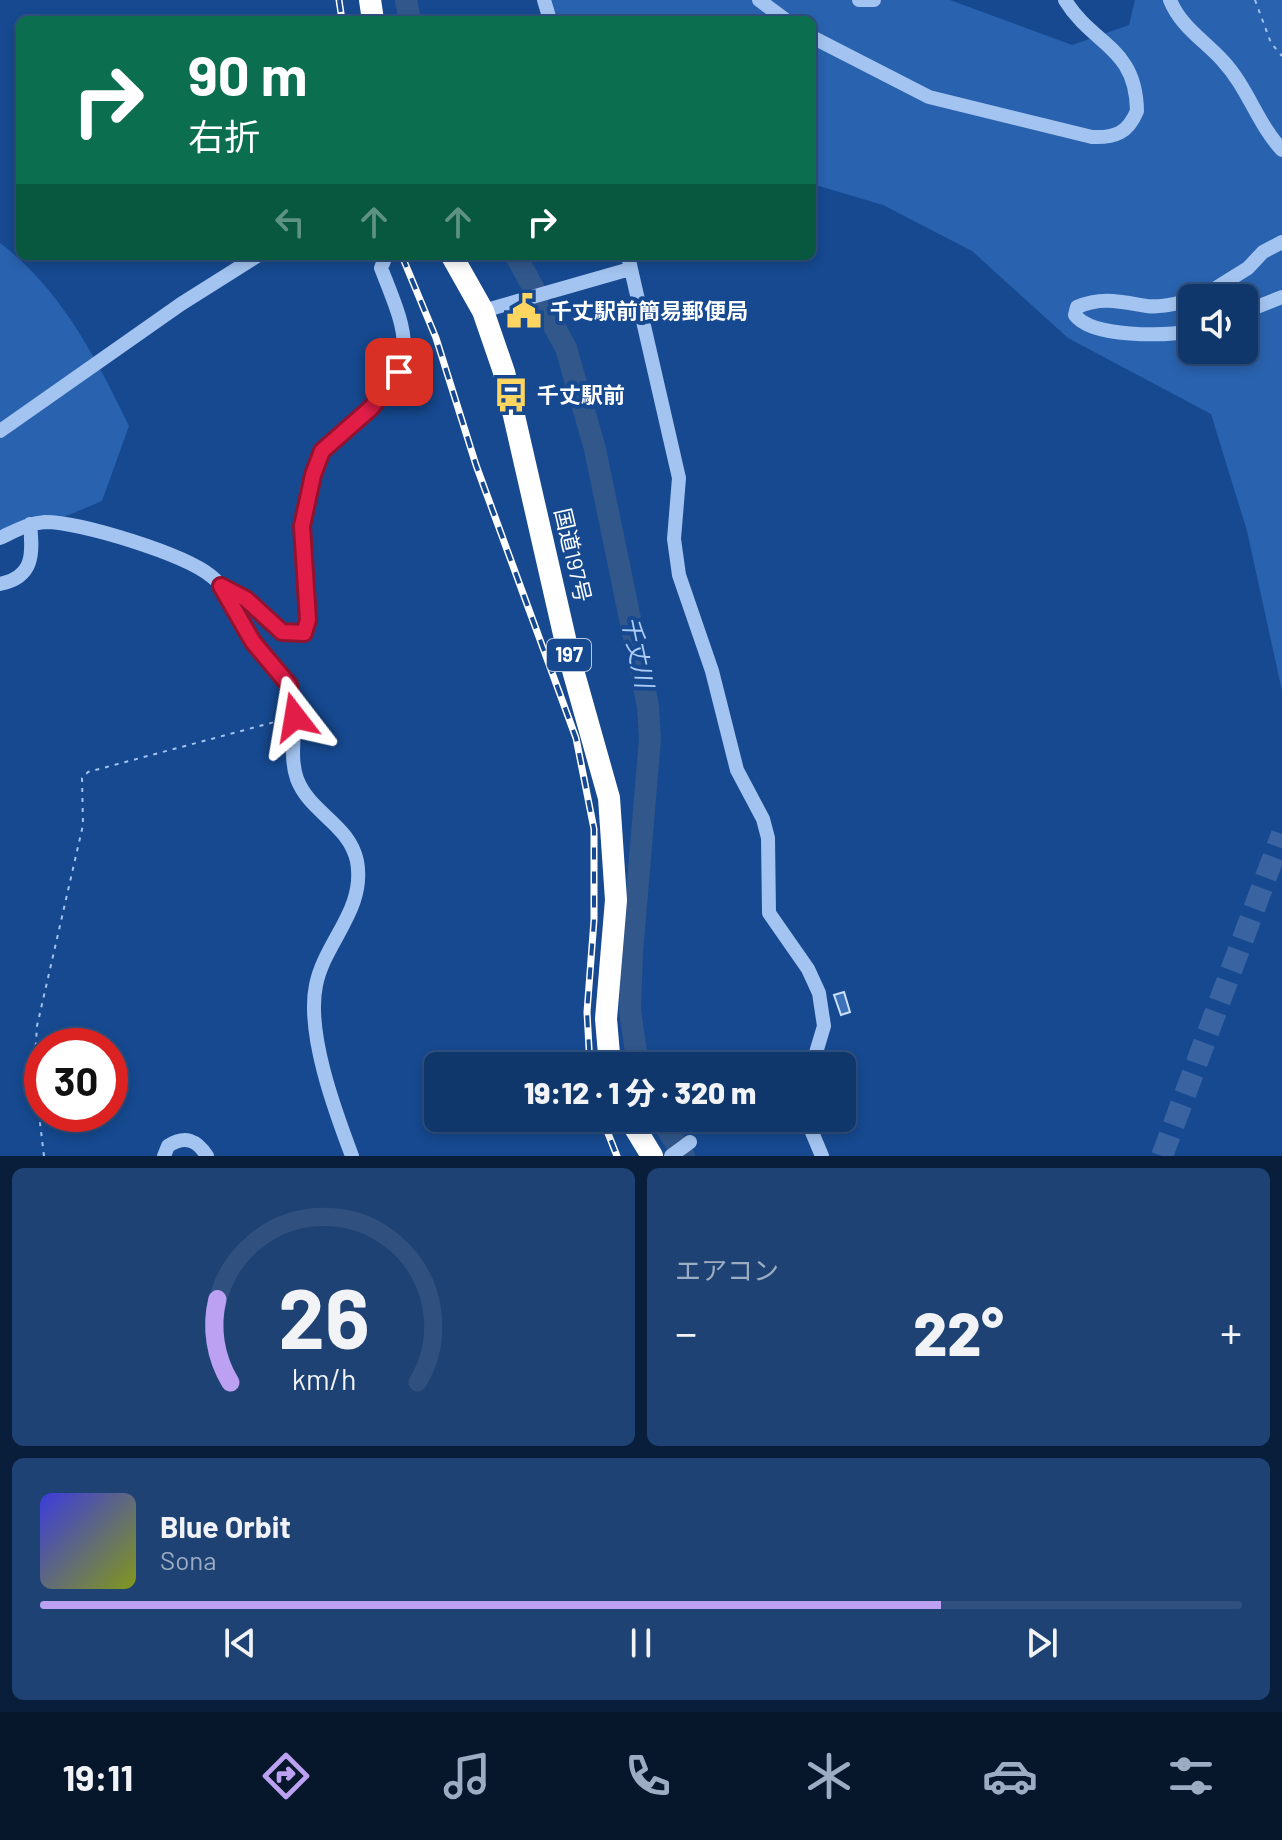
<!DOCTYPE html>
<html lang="ja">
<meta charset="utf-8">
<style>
:root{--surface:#10376c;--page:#1e4274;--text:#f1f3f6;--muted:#9cacc2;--line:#30517f;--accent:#bca0f2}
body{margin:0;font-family:Barlow,"Noto Sans JP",sans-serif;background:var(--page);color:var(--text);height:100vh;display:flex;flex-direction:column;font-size:30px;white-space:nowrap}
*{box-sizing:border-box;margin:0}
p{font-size:26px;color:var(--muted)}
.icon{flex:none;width:44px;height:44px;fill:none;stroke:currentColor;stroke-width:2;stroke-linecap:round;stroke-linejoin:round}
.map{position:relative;height:1156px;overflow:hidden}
.sheet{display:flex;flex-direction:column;gap:12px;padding:12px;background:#091e3b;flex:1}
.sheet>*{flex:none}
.guide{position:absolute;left:16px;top:16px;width:800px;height:244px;border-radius:12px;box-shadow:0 4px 12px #0003,0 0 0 2px var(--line);background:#0b6e4f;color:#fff;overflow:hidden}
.controls{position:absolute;left:1178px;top:284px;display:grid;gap:16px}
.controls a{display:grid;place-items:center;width:80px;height:80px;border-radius:12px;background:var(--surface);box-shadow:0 4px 12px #0003,0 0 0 2px var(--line);font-size:40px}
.speed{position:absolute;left:24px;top:1028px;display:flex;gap:16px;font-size:40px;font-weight:700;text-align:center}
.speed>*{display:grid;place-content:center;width:104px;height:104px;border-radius:50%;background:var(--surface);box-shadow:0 4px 12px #0003,0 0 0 2px var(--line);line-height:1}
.speed .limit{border:12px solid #d22;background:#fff;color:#111}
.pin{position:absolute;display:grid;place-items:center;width:68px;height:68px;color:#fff;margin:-34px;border-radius:16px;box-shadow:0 4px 12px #0006}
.me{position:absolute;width:88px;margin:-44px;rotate:346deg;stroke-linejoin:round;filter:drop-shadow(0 0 6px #0008)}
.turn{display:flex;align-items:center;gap:28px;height:168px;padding:0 40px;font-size:36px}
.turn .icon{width:104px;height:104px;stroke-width:2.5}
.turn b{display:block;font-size:56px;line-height:68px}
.lanes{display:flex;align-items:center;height:76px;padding:0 40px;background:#0003;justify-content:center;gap:40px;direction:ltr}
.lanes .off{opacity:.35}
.big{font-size:60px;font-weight:800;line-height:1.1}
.sheet .widget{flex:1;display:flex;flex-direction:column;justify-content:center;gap:12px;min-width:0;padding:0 28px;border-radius:12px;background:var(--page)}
.sheet .dial{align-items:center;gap:0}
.dial svg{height:208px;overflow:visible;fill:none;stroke:var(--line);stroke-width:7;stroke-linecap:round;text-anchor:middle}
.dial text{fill:var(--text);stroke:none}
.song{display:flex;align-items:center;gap:24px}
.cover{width:96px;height:96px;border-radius:12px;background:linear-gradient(135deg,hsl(240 70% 55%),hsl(70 70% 35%))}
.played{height:8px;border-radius:4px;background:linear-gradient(90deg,var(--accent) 75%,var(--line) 75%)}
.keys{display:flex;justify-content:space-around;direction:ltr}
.heat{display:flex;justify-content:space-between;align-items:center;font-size:44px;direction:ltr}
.sheet .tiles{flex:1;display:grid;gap:12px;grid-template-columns:1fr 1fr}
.widget:last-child{grid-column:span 2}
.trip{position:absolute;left:424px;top:1052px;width:432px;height:80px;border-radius:12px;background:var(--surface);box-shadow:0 4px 12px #0003,0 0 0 2px var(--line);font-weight:800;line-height:80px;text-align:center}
.tabs{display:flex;height:128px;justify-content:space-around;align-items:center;background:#06162b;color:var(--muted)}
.tabs .icon{width:56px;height:56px}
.tabs .selected{color:var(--accent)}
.tabs b{font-size:36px;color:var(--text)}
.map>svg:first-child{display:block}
.green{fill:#2962ae;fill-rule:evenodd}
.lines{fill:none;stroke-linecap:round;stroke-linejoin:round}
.river{stroke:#31578b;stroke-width:22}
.building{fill:#3e72b8;stroke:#cadffb;stroke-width:2}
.highway-tunnel{stroke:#3964a1;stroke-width:22;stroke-dasharray:22 11;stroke-linecap:butt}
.path{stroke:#a3c4f0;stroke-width:2;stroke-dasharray:4 6;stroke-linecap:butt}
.minor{stroke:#a3c4f0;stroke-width:14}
.highway{stroke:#fff;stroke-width:22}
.rail-casing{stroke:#fff;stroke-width:7}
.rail{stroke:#164990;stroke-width:4;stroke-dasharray:12;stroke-linecap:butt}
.route-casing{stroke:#92132f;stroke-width:20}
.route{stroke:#e11d48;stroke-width:14}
.labels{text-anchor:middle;stroke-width:8;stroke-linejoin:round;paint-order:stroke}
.shield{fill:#164990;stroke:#b9c8de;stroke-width:2}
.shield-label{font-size:20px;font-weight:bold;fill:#fff}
.poi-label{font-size:22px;font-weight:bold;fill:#fff;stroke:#164990;text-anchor:start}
.street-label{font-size:22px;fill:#fff;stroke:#164990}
.water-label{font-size:24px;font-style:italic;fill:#afcef7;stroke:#164990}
</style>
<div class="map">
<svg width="1282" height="1156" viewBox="0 0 1282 1156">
<rect width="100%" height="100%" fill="#164990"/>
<path class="green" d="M542,0h408l122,45 57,-20 6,-25h147v691l-35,-160 -36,-117 -143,-76 -96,-87 -89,-46 -71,-21v-164h-263zM1192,298h52v52h-52z
M0,243c61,46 96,115 129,183l-27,75 -102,43z"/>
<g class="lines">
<path class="river" d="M406,0l4,20
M516,256l50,92 29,101 53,257 2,33 -18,214 -2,57 8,56
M660,1118l24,38"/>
</g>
<path class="building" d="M844,992l6,20 -9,3 -7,-20z"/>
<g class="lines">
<path class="highway-tunnel" d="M1162,1156l120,-322"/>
<path class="path" d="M1255,0l16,43 11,13
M44,1156l-10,-82 3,-48 46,-201 -1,-47 6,-6 194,-52"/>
<path class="minor" d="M544,0l6,20
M759,0l27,20
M859,0h15
M1170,0c11,27 34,40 53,61 25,27 34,62 59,89
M812,37l117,60 163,40c23,1 36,-4 45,-26 -1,-65 -44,-65 -72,-111
M628,256l51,222 -5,61 5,36 33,96 25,99 26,49 5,19 1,75 39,56 11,24 5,33 -12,40
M1200,298l48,-30 15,-16 19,-10
M1192,300c-15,3 -30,8 -45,6 -25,-4 -45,-10 -70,1l-2,8c17,23 90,21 117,16
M483,311l147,-42
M1244,312l38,-15
M0,431l181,-127 76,-48
M0,538c15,-7 28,-15 45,-16 36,0 139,32 166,54 22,17 26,46 43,66 11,14 26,25 34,42 15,30 -2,64 9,95 13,34 52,45 60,82 9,49 -32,80 -41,124 -10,48 19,126 36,171
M0,584c34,-7 33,-30 30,-60
M225,588l21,11 36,33 22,1 4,-13c-5,-47 -14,-127 14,-168 10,-14 29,-26 41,-37 60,-53 43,-83 18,-147l5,-12
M806,1118l16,38
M164,1156l4,-10c17,-11 29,-6 39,10
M671,1156l19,-14"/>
<path class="highway" d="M370,0l3,20
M452,256l31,55 21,61 65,284 40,142 7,102 -10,119 4,47
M629,1118l23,38"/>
<g class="rail-casing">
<path id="rail" d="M339,0l3,20
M402,256l34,82 40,127 100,273 18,91v91l-7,92 3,54
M602,1118l15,38"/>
</g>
<use href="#rail" class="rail"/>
</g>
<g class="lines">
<g class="route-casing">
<path id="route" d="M295,717l-6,-32 -36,-43 -32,-56 25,13 36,33 22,1 4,-13 -6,-94 11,-51 9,-24 49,-43 28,-36"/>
</g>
<use href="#route" class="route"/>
</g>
<defs>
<g id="civic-bare" transform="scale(2.76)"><path d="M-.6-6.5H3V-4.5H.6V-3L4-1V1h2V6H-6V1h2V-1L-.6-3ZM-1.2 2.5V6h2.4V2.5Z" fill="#ffd562" stroke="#164990" stroke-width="2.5" paint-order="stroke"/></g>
<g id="bus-bare" transform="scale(2.76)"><path d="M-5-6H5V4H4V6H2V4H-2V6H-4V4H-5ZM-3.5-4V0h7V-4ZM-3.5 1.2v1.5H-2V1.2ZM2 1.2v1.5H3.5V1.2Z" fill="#ffd562" stroke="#164990" stroke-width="2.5" paint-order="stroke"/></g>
</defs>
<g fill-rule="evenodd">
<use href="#civic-bare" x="524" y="311"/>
<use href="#bus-bare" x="511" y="395"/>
</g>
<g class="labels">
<rect class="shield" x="547" y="639" width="44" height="32" rx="6"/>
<g class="shield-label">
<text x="569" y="662">197</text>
</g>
<g class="poi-label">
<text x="550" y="319">千丈駅前簡易郵便局</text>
<text x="537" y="403">千丈駅前</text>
</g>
<g class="street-label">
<text transform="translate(573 555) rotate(77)" y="8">国道197号</text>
</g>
<g class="water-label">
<text transform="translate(637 652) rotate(78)" y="8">千丈川</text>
</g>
</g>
</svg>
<div class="controls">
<a><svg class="icon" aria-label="sound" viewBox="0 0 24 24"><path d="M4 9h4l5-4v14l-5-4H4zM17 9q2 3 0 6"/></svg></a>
</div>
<div class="speed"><div class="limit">30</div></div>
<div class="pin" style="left:399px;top:372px;background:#d93025"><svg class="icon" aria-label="arrive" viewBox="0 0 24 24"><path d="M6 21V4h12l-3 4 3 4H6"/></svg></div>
<svg class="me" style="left:295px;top:717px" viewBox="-20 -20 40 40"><path d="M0-17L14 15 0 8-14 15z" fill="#e11d48" stroke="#fff" stroke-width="4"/></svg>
<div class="trip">19:12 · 1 分 · 320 m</div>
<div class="guide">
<div class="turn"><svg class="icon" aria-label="right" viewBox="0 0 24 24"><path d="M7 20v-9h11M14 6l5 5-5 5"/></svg><div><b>90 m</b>右折</div></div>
<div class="lanes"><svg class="icon off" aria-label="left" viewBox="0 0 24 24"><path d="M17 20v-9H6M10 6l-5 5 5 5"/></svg><svg class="icon off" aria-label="ahead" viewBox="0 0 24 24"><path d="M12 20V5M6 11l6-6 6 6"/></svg><svg class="icon off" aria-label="ahead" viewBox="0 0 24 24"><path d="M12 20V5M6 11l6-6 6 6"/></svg><svg class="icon" aria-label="right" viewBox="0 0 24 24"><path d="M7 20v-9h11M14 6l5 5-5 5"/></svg></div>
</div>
</div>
<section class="sheet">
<div class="tiles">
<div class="widget dial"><svg viewBox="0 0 100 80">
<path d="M14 69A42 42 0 1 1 86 69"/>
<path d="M14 69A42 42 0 0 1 9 37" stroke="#bca0f2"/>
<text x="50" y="56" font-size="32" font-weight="700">26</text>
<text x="50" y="72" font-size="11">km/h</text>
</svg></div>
<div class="widget"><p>エアコン</p>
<div class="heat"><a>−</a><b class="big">22°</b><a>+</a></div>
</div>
<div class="widget">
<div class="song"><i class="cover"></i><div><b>Blue Orbit</b><p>Sona</p></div></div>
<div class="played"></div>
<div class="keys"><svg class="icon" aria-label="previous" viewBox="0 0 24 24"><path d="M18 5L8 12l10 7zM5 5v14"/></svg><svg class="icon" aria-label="pause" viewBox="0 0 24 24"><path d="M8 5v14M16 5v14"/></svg><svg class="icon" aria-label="next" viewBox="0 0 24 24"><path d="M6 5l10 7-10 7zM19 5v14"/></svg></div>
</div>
</div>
</section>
<nav class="tabs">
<b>19:11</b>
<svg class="icon selected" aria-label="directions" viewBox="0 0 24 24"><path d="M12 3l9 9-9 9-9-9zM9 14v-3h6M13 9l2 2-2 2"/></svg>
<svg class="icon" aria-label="music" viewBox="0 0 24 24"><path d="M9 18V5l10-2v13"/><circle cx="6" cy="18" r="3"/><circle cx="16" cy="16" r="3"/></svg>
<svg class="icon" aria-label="phone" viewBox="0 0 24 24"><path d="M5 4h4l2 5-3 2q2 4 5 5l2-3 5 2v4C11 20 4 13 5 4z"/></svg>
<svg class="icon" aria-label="climate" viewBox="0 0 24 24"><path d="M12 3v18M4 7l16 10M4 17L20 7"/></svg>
<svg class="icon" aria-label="car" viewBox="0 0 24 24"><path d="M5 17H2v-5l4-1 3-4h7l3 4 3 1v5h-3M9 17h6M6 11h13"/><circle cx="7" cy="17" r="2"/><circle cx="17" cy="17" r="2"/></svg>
<svg class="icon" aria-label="filters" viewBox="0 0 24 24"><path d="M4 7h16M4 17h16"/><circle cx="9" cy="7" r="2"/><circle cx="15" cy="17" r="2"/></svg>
</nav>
